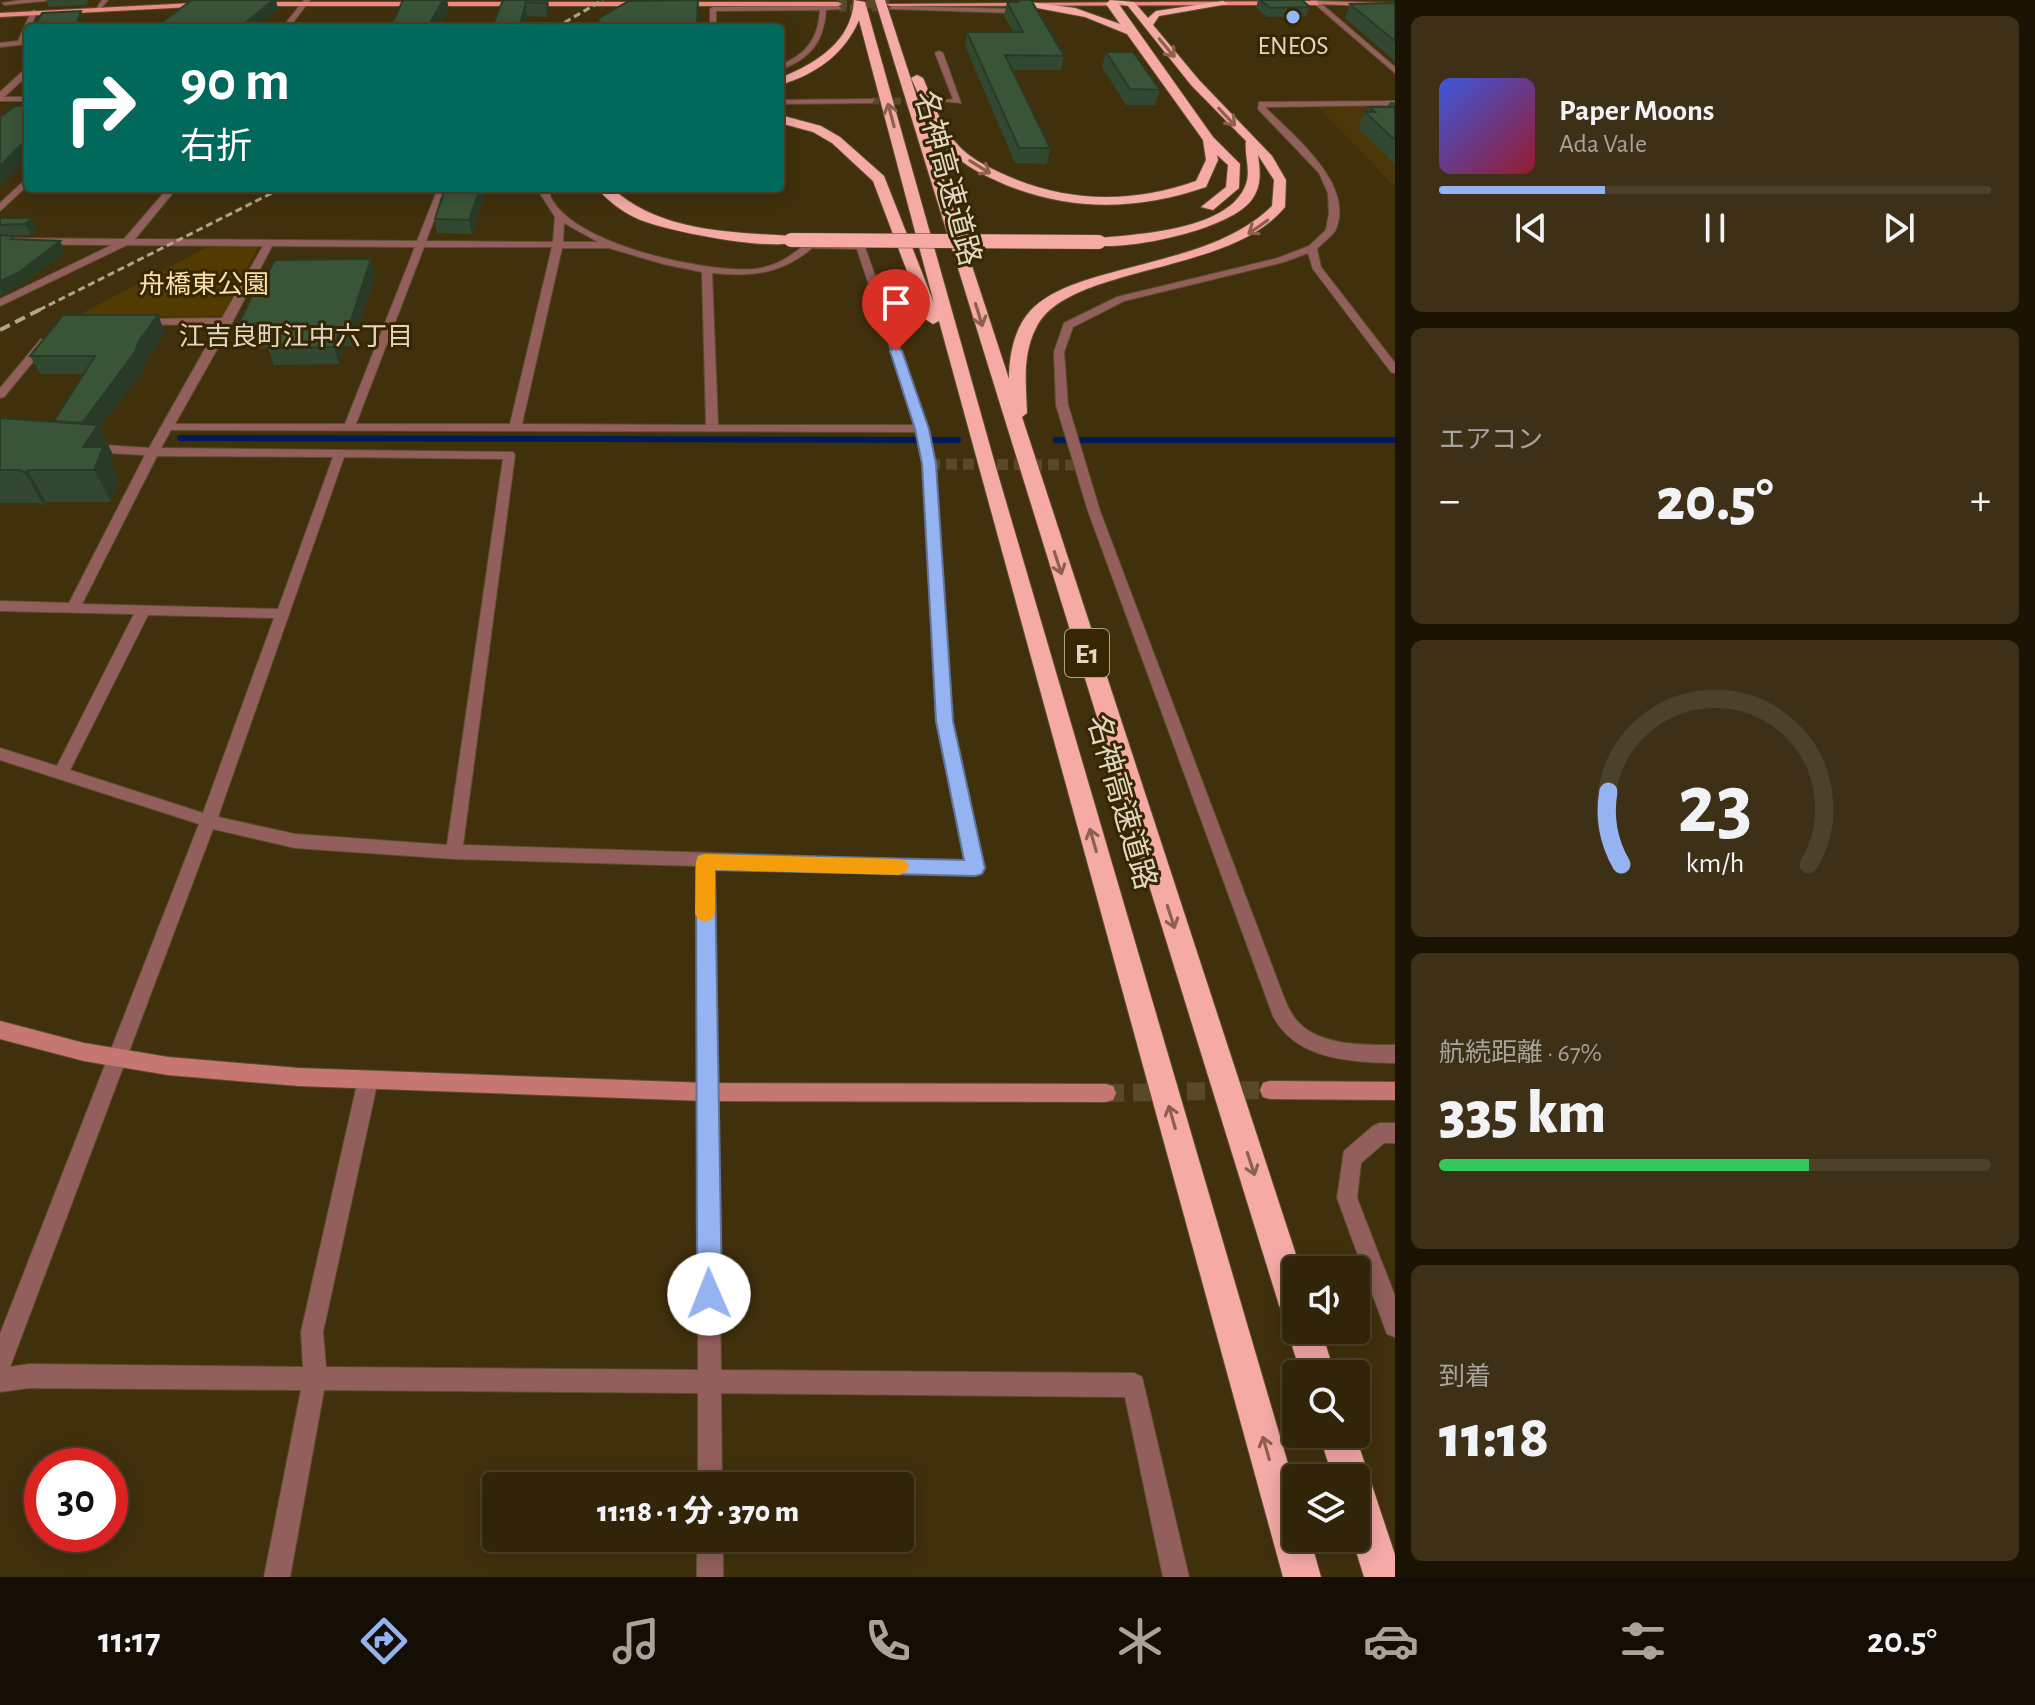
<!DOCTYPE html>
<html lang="ja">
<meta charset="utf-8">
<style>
:root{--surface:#312409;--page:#3d3017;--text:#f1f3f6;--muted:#a8a49c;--line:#4c412a;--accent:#95b2f1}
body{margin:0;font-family:"Alegreya Sans","Noto Sans JP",sans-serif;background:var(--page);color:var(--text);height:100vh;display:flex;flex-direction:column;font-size:30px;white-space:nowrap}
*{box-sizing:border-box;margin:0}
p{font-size:26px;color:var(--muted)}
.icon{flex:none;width:44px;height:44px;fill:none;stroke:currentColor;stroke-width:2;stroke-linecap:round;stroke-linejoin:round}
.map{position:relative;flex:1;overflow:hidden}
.drawer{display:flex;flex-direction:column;gap:16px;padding:16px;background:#1b1405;width:640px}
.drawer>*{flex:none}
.top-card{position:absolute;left:24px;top:24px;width:760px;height:168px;border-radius:8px;box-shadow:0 4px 20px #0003,0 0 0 2px var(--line);background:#00695c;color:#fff;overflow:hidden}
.tools{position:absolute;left:1282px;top:1256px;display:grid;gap:16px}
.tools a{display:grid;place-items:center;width:88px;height:88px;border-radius:8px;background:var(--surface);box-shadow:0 4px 20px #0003,0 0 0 2px var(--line);font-size:40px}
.speed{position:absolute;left:24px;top:1448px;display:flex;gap:16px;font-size:40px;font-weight:700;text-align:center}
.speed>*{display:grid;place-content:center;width:104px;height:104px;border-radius:50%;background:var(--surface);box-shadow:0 4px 20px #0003,0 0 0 2px var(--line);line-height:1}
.speed .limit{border:12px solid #d22;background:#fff;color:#111}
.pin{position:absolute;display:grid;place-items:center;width:68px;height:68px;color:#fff;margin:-82px -34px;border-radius:50% 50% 50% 0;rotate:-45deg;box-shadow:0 0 8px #0007}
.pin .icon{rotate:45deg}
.me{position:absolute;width:88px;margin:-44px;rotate:359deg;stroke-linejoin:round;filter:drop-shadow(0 0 6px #0008)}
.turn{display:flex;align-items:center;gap:28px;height:168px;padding:0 24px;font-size:36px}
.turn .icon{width:104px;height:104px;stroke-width:2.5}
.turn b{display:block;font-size:56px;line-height:68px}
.big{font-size:60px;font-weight:800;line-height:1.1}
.drawer .tile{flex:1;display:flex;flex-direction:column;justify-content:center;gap:12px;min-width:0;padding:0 28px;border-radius:12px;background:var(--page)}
.drawer .dial{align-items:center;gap:0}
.dial svg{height:208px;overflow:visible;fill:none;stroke:var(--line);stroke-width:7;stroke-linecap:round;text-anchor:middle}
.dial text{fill:var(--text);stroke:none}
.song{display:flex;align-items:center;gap:24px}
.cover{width:96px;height:96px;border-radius:12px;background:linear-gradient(135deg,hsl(230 70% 55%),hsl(350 70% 35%))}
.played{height:8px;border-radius:4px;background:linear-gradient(90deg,var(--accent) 30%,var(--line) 30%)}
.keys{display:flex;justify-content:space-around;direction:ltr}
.heat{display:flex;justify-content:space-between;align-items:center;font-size:44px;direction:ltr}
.charge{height:12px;border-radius:6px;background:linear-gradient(90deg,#34c759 67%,var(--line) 0)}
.trip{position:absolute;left:482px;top:1472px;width:432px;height:80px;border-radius:8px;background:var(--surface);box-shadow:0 4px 20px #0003,0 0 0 2px var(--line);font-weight:800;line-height:80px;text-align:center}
.tabs{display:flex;height:128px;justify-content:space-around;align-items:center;background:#140e04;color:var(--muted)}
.tabs .icon{width:56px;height:56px}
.tabs .current{color:var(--accent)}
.tabs b{font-size:36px;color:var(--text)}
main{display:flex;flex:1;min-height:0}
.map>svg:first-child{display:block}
.built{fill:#4c3709}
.green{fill:#523a00}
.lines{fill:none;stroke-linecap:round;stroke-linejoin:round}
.stream{stroke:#011a5a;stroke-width:6}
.street-tunnel-far1{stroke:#594928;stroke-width:7;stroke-dasharray:7 4;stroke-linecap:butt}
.street-tunnel{stroke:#594928;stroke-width:11;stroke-dasharray:11 6;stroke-linecap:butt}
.secondary-tunnel{stroke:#594928;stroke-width:18;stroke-dasharray:18 9;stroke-linecap:butt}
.primary-tunnel{stroke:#594928;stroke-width:9;stroke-dasharray:9 5;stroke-linecap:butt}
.street-casing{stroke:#5e4e2d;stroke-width:2}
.secondary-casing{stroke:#5e4e2d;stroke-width:2}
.primary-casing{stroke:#5e4e2d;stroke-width:2}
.highway-casing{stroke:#5e4e2d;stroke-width:2}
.street{fill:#925f5d;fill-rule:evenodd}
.secondary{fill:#c67673;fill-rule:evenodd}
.primary{fill:#ee8884;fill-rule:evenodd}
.highway{fill:#f5aaa6;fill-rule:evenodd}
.rail-far1{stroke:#b0a48b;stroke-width:3;stroke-dasharray:7 4;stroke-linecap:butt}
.rail{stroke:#b0a48b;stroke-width:4;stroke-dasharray:11 6;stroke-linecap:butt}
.highway-bridge-casing{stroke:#5e4e2d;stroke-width:15;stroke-linecap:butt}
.highway-bridge{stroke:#f5aaa6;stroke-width:14}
.wall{fill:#324830}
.shaded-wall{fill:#293b27}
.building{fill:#3a5438;stroke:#293b27;stroke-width:2}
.oneway{stroke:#8c614b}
.route{fill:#95b2f1;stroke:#61749d;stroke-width:2}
.slow{fill:#f59e0b}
.poi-dot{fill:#92b7fd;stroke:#362601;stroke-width:3}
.labels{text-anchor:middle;stroke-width:6;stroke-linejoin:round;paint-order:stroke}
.far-poi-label{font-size:26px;fill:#e1d7c4;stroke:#362601}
.far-park-label{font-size:26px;fill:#fbe0ae;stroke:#362601}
.far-neighbourhood-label{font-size:26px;fill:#e1d7c4;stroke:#362601}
.shield{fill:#362601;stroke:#aea28a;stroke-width:2}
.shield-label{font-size:28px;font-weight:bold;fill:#e1d7c4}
.street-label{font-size:30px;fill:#e1d7c4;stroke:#362601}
</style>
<main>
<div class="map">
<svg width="1395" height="1577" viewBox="0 0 1395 1577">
<rect width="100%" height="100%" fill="#41300c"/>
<path class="built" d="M1317,106h78v81z"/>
<path class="green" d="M259,246l-37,70 -147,1 132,-70z"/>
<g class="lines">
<path class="stream" d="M180,438l778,2
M1056,440h339"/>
<path class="street-tunnel-far1" d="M839,8h53
M872,101h73"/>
<path class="street-tunnel" d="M929,464l151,1"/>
<path class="secondary-tunnel" d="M1106,1093l164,-3"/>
<path class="primary-tunnel" d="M838,4h52"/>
<g class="street-casing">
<path id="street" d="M21,0h33l-49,5 -3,-2z
M102,0h6l-8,9h-4z
M304,0h6l-21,28h-7z
M1310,0h7l78,67v6z
M839,6l2,3 -15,1c-2,32 -16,49 -46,60v-5c27,-11 38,-26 40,-55l-104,1v17h-6v-19l3,-2z
M892,6l122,3 3,2 -3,2 -124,-4z
M34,10l3,2 -7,16h-2l-3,12h3v4l-28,3v-4l18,-2 13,-29z
M939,51l4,2 18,50 -20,-2 12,-2 -18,-46z
M25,69h3v6l-24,22h24v4h-28v-9z
M875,99l-3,4 -92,1v-4z
M1395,101v4l-130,2c27,28 92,78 70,124 -4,6 -13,12 -18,18l4,18 74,96v10l-4,-1 -78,-103 -5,-16 -24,9 -160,39 -51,26 -9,25 4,53 32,106 183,484c4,10 8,20 16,28 22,23 66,22 96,22v18c-44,-1 -99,-3 -122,-47l-185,-505 -32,-106 -2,-53 10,-29 53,-26 161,-39 31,-12 17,-16 3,-17 -1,-20 -9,-20 -61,-64 1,-7z
M28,177v8l-28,26v-8z
M168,188h9l-42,51 282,2 21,-53h8l-20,53 127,1 2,-25 -14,-22 -1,-7h8c8,54 160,86 207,81 15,-2 27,-7 39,-16 5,-3 10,-9 15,-11 12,-3 43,0 55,2l64,185 7,35 17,257 31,147 -2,5 -6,2 -261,-8 7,503 413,3 8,4 47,200h-26l-38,-180 -404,-4 1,93h-24v-93l-374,-3 -34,187h-26l37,-187 -272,-2 -29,4v-58l199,-510 -199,-64v-12l57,18 77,-152 -134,-3v-10l69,2 76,-148 -57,-3 -6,-4 6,-4 61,4 70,-124 -77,1 -5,-3 5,-3 80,-1 41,-72 -136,-1 -127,61v-7l112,-54 -112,-1v-6l124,1zM564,223l34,19h-35zM272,246l143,1 -70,177h-170l58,-103zM424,247h128l-42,177h-154zM562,248h47l54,16 39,8 4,153 -184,-1zM812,248l45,1 58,176h-197l-6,-152c39,4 70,1 100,-25zM171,430l746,2 6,32 13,257 29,140 -502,-16 52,-390 -2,-3 -352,-4zM157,456l176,1 -55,152 -196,-5zM344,457l159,2 -56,386 -152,-11 -77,-17zM148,615l126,3 -71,195 -133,-43zM213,829l82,19 159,11 243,7 1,504 -372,-3 -3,-35 55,-252 -3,-7 -7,-2 -7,2 -3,7 -57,252 2,35 -274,-3 -19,3z
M41,339l9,2 -46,56 -4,1v-10z
M1380,1123h15v20h-11l-23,20 -4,35 38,98v41l-8,-3 -50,-136 7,-47 29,-25z
M697,1538h26v39h-26z"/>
</g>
<g class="secondary-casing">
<path id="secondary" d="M1316,1l79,2v4l-81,-3z
M0,1021l84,22 84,14 131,11 407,15 400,1 7,2 3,7 -3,7 -7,2 -400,-1 -407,-15 -131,-11 -84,-14 -84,-22z
M1270,1081l125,1v18l-125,-1 -7,-2 -3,-7 3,-7z"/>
</g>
<g class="primary-casing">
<path id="primary" d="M1316,1l3,4 -429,1 -4,-2z
M213,2l-3,4 -210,11v-4z
M250,2h588l4,2 -4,2h-591z"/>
</g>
<g class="highway-casing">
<path id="highway" d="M854,0l11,2 132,469 299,1020v47h14l11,39h-38l-344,-1256 -6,3 -8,-5 -52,-138 -41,-38 -19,-11 -33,-9v-8l41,11 19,11 44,39 50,127 -75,-283c-15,35 -43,54 -79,65v-7c35,-14 72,-36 74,-78z
M875,0h10l124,379c0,-23 5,-51 22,-69 19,-19 47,-28 72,-35 57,-17 125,-26 169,-69l2,-26 -16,-25c2,15 4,29 -5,43 -19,31 -125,53 -159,47l-2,-3 7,-4c41,-4 131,-8 147,-54 5,-14 -2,-29 0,-43l-55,-56 -63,-79 -10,-3 95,134 27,27 -1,24 -26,22 -12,-3 25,-20 2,-22 -11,-10 1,5 -12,27c-68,23 -133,25 -200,-2 -20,-9 -43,-19 -58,-36 -18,-19 -25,-47 -37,-71l6,-3 6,3c10,22 17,48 34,66 12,14 29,22 46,30 63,29 128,30 193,7l10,-21 -3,-20 -76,-106 -42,-17 -69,-13 5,-3 54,7 45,16 -14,-20 4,-4 24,2 14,16 8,-7 67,-10 5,3 -69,12 -6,9 46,55 73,76 14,24 -1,27c-56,69 -218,57 -249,121 -14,27 -10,56 -9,85l-5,4 279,853h-5v60h25l14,44h-34l-14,-44 4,-10 -7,-3 -5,-12z
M597,188h15c48,44 117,44 179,48l7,4c-18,14 -138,-10 -162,-22 -15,-7 -28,-17 -39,-30z
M1319,1434h36l40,121v22h-31l-12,-39h4v-60h-23z"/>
</g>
<use href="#street" class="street"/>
<use href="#secondary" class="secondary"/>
<use href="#primary" class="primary"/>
<use href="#highway" class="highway"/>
<path class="rail-far1" d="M555,28l48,-28
M39,310l243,-122"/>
<path class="rail" d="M0,330l43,-22"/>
<g class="highway-bridge-casing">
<path id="highway-bridge" d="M791,240l308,2"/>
</g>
<use href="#highway-bridge" class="highway-bridge"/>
</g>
<path class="wall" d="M46,0h42l-2,5 -37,2z
M503,0h45l1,9 -2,8 -20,-1 -3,12h-31z
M1258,0h44l8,7 -4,9 -39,1 -11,-9z
M1007,2l57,54 -3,14h-49l38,78 -3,16 -32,-1 -50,-117 2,-14h46l-9,-16z
M1395,3v58l-50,-43 5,-14z
M28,40v20h-6l-2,-5z
M1106,52l54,38 -5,15h-29l-24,-38z
M1390,102h5v62l-37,-36 7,-16h2l2,-5h18z
M28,106v52l-28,28z
M386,188h49l-2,5h-46z
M487,188l-15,46 -35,-1 -2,-14z
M0,218h32l5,11 -6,6 -23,1 8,3 44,2 5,11 -42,32 -22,11h-1z
M371,259l4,17 -23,70h-7l-6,18 -65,1 -6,-17h-27l-6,-17z
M158,315l7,18 -18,26 -4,11 -43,58 14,29 -3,5 8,18 -8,22h-65l-2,4 -5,-3h-39v-85l55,4 28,-48h-43l-10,-18z"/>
<path class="shaded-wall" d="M273,0h3l2,9 -22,19h-17z
M443,0h4l2,9 -11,19h-11z
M546,0h2l1,9 -2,8z
M526,2l1,14 -3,12h-5z
M81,11l2,5 -5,12h-3z
M21,145l6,13 -27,28v-20z
M480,188h7l-15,46 -3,-14z
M32,218l5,11 -6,6 -6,-11z
M60,241l5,11 -42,32 -22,11 -1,-14z
M371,259l4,17 -23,70 -4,-17z
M158,315l7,18 -18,26 -4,11 -43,58 14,29 -3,5 8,18 -8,22 -28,-55 -1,-24z
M340,329l5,17 -6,18 -5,-17z
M28,470l18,32 -2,4 -19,-33z"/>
<path class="building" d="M192,0h81l-34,28h-85z
M403,0h40l-16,28h-37z
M503,0h43l-1,3 -19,-1 -7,26 -27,-1z
M698,0l-1,28h-101l3,-10 30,-17z
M1019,0h12l33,56 -59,-1 45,93h-31l-52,-116h56l-16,-30h11z
M1260,0h42l8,7 -40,1z
M1395,3v38l-45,-37z
M81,11l-6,17h-41l8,-15z
M28,40v15h-8z
M1106,52h27l27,38 -30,-1z
M15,106h13v39h-7l-21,21v-49z
M1369,107h26v33l-30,-28h10z
M445,188h35l-11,32 -34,-1z
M0,218h32l-7,6 -25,1z
M0,235l14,1 -3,3 49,2 -42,32 -18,8z
M371,259l-23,70h-8l-6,18 -66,1 9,-18 -42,1 24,-49h4l12,-22z
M63,315h95l-19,26 -4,11 -53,71 -28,-2 41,-65h-65z
M0,418l98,7 -15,22h20l-9,23h-66l-3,3 -5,-3h-20z"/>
<defs><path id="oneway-shaft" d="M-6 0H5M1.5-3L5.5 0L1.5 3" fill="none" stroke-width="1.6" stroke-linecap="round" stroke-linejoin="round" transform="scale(2)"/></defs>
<g class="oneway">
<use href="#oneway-shaft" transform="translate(1167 48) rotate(50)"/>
<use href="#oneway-shaft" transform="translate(891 115) rotate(-105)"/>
<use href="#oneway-shaft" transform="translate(1227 117) rotate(47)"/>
<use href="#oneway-shaft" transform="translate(980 167) rotate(32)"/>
<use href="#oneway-shaft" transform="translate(1258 227) rotate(145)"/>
<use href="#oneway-shaft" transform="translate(979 315) rotate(73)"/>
<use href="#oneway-shaft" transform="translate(1058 563) rotate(72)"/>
<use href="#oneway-shaft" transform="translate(1093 840) rotate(-106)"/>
<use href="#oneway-shaft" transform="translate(1171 917) rotate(72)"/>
<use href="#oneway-shaft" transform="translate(1172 1117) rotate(-106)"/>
<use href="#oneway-shaft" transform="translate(1251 1164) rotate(72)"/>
<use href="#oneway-shaft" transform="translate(1266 1448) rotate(-106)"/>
</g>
<path class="route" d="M896,347l6,4 27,78 7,35 17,257 32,147 -3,6 -7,2 -260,-6 7,424 -4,9 -9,4 -9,-4 -3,-9 -1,-432 2,-6 7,-2 259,6 -28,-139 -14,-257 -7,-35 -25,-78z"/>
<path class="slow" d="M705,854l194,5 7,2 3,6 -3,5 -7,3 -184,-5v43l-3,6 -7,3 -7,-3 -3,-6 1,-51 2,-6z"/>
<circle class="poi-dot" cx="1293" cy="17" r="8"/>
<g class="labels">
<g class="far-poi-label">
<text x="1293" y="54">ENEOS</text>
</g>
<g class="far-park-label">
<text x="204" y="293">舟橋東公園</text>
</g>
<g class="far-neighbourhood-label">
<text x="296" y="345">江吉良町江中六丁目</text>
</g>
<rect class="shield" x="1065" y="629" width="44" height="48" rx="6"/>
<g class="shield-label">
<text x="1087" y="663">E1</text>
</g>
<g class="street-label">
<text transform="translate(948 178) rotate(75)" y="10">名神高速道路</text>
<text transform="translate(1122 802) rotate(74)" y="10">名神高速道路</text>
</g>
</g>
</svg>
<div class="tools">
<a><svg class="icon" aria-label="sound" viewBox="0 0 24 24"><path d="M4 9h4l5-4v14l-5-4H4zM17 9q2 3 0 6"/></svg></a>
<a><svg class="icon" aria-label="search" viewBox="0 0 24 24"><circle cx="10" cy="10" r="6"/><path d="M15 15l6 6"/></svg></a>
<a><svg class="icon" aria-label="layers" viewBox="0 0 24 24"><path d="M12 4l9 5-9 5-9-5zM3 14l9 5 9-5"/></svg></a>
</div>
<div class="speed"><div class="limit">30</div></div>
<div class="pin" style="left:896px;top:351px;background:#d93025"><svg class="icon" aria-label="arrive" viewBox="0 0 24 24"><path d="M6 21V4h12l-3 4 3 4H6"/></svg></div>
<svg class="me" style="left:709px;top:1294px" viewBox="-20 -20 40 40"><circle r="19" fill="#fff"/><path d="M0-13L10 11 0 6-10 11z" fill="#95b2f1"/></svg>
<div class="trip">11:18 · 1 分 · 370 m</div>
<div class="top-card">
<div class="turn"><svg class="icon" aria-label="right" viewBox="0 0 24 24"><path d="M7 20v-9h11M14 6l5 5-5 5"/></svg><div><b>90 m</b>右折</div></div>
</div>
</div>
<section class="drawer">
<div class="tile">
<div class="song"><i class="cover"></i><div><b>Paper Moons</b><p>Ada Vale</p></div></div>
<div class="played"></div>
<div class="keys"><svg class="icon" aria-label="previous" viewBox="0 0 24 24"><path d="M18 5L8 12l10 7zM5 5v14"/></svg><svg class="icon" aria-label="pause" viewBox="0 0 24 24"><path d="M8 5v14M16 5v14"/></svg><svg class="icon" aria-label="next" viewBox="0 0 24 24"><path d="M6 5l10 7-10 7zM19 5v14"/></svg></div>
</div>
<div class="tile"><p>エアコン</p>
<div class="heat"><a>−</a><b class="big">20.5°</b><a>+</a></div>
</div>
<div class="tile dial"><svg viewBox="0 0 100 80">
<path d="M14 69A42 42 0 1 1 86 69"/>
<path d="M14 69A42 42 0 0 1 9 41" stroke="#95b2f1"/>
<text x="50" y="56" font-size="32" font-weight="700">23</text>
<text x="50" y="72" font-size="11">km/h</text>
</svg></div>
<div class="tile"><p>航続距離 · 67%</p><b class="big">335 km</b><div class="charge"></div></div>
<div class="tile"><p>到着</p><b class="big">11:18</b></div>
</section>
</main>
<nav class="tabs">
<b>11:17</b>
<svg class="icon current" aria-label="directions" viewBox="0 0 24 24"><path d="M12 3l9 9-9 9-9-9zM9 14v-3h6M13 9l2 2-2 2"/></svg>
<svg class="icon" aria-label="music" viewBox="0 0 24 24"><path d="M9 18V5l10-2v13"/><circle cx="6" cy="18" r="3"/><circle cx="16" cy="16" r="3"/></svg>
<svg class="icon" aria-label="phone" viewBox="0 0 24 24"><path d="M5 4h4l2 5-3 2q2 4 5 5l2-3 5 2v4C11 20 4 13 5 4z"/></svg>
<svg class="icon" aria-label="climate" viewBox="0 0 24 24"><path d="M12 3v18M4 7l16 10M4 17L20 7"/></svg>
<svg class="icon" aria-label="car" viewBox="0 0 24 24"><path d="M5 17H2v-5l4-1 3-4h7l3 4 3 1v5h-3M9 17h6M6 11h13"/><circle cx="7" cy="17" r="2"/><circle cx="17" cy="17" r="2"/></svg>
<svg class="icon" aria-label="filters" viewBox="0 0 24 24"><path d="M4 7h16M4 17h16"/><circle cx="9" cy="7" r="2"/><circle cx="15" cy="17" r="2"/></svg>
<b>20.5°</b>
</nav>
